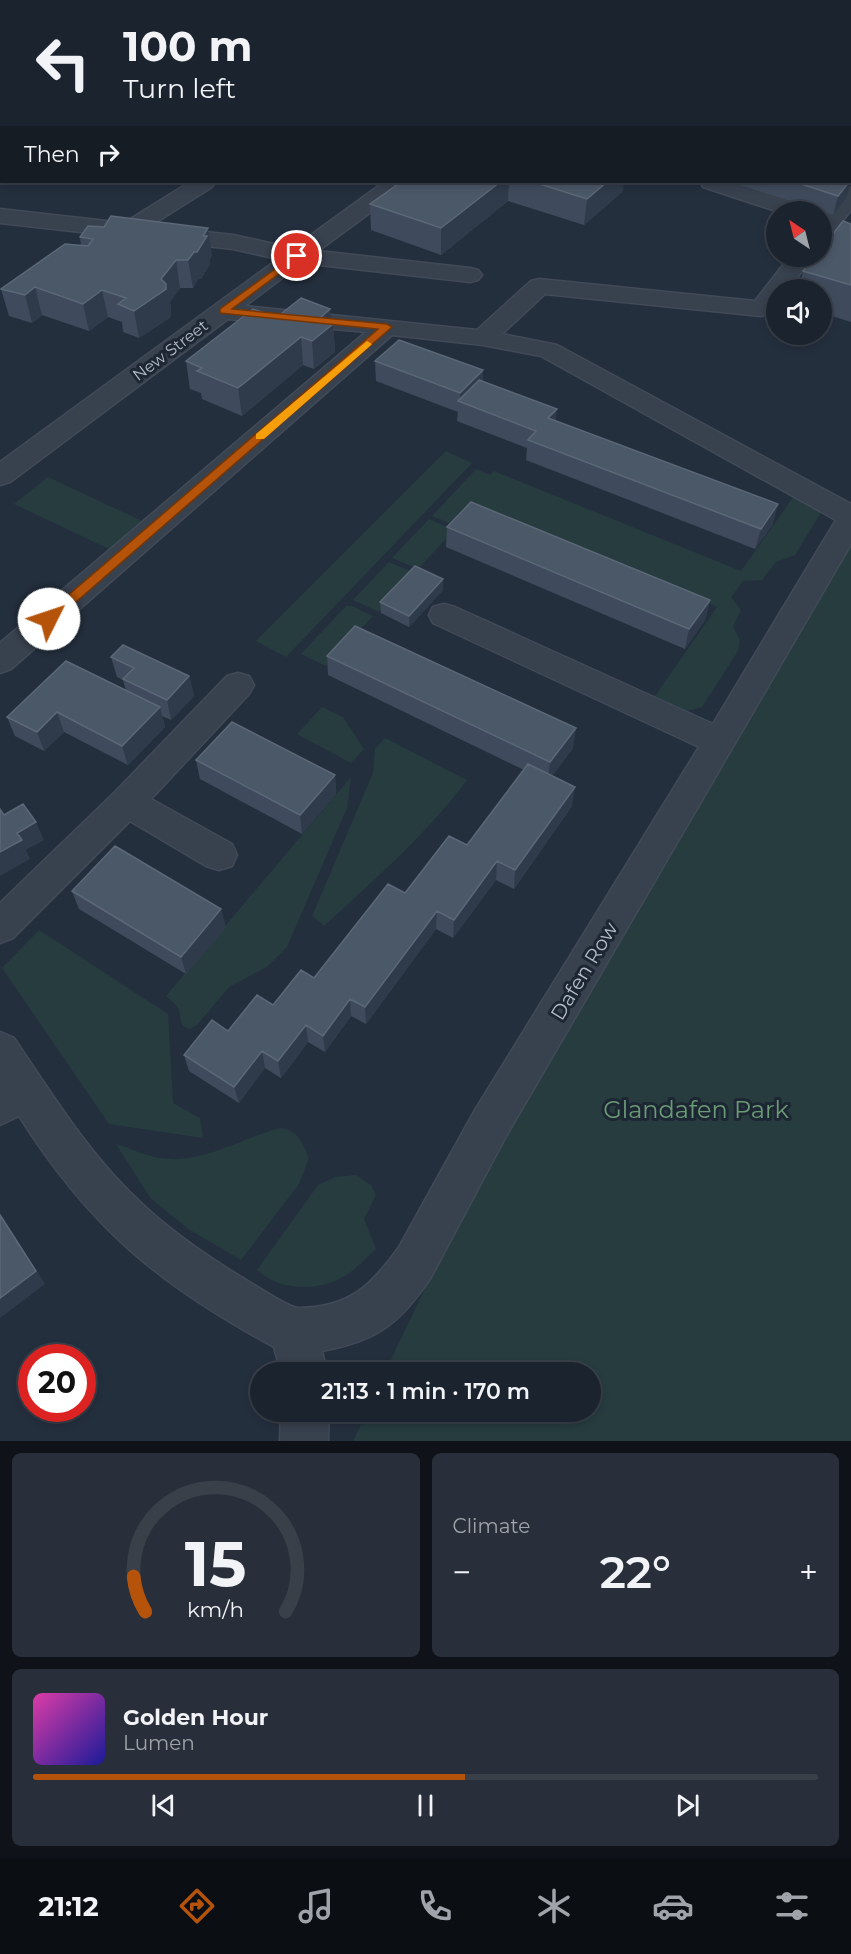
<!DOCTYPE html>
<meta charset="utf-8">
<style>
:root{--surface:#1b232e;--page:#282f3a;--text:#f1f3f6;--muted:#a0a4aa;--line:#39404a;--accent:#b45309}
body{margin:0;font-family:Montserrat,sans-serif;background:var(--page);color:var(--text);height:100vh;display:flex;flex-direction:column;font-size:22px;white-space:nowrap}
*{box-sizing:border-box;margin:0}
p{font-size:20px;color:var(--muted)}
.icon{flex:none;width:33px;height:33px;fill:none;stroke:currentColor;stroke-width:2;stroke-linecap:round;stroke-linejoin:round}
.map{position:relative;height:1441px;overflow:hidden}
.side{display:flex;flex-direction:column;gap:12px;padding:12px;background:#0f1319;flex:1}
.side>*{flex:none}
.guide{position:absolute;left:0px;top:0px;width:852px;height:183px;box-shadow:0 3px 9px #0003,0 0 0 2px var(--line);background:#1b232e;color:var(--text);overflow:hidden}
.needle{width:39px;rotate:325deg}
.tools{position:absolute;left:766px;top:201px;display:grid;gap:12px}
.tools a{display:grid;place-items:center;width:66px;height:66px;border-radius:50%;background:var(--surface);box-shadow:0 3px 9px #0003,0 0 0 2px var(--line);font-size:30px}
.speed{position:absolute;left:18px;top:1344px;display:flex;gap:12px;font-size:30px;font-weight:700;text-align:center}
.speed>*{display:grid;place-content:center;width:78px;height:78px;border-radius:50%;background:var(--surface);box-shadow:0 3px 9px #0003,0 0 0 2px var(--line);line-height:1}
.speed .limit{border:9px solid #d22;background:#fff;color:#111}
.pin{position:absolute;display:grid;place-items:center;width:51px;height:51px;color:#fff;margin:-26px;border:3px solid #fff;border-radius:50%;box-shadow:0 2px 6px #0007}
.me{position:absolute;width:66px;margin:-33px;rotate:49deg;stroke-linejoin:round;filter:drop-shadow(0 0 4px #0008)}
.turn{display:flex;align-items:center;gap:21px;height:126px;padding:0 24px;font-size:27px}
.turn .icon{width:78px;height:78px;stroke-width:2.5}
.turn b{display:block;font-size:42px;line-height:51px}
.then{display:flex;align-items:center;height:57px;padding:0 24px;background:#0003;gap:12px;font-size:22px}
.big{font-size:45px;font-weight:600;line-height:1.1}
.side .widget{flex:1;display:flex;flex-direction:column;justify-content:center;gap:9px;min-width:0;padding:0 21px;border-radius:9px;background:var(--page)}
.side .dial{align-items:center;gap:0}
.dial svg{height:156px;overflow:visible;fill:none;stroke:var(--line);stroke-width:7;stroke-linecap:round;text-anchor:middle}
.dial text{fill:var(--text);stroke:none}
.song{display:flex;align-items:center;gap:18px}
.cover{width:72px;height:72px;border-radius:9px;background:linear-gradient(135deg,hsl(320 70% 55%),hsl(240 70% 35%))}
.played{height:6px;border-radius:3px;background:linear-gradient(90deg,var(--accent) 55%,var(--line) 55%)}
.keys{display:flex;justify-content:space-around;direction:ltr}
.heat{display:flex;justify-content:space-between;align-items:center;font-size:33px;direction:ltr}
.side .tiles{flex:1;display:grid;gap:12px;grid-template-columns:1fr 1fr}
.widget:last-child{grid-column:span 2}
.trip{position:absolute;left:250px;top:1362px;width:351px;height:60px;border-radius:30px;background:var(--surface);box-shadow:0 3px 9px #0003,0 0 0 2px var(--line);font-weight:600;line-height:60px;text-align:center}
.tab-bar{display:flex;height:96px;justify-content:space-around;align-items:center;background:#0b0e12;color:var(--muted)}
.tab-bar .icon{width:42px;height:42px}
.tab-bar .active{color:var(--accent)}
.tab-bar b{font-size:27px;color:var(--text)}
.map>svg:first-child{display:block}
.green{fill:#263c3f}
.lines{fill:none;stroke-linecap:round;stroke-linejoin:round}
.minor-casing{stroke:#414a57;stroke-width:3}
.minor{fill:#38414e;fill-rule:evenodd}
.wall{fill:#3f4b5c}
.shaded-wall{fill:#2f3b4b}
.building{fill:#4b5868;stroke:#5c6777;stroke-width:1.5}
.route{fill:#b45309;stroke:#753606;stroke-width:1.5}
.slow{fill:#f59e0b}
.labels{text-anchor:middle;stroke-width:6;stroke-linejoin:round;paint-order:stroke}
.far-street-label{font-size:16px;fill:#b4bcc9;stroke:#1d2633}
.street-label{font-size:20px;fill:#b4bcc9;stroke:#1d2633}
.near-park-label{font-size:24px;fill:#6b9a76;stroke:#1d2633}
</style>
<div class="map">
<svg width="851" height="1441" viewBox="0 0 851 1441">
<rect width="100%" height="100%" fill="#242f3e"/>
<path class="green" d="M446,451l26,12 -186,194 -30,-16z
M476,469l14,6 4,-4 247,100 53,-75 28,15 -27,44 -19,7 -14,18 -19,1 -12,16 10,13 -8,16 7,15 -2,10 -36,56 -15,4 -32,-15 62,-89 -234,-99 -20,21 -31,-13z
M48,477l96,45 -33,28 -97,-46z
M429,519l25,11 -36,39 -26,-11z
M851,542v899h-498l14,-29h224v-40h-206l79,-165z
M389,562l26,11 -36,39 -26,-12z
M346,606h6l21,10 -47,50 -25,-12z
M322,707l21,10 21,32 -13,14 -54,-29z
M385,738l82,42c-41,55 -93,100 -143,146l-12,-10 61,-143 2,-24z
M351,777l-4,31 -60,139 -20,20 -38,20 -32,38 -7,4c-13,-3 -8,-13 -12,-22l-12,-11z
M39,930l129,84 5,89 27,15 3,20 -94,-14 -107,-156z
M280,1128c18,1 23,16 29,30l-10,26 -58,76 -51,-30 -39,-31 -35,-55c14,4 29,12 44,14 42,7 81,-20 120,-30z
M356,1175l15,10 5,10 -12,24 12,30c-9,8 -18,18 -28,25 -27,18 -67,18 -91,-4l61,-85 17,-8z"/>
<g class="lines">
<g class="minor-casing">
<path id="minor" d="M105,0h18l-19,2z
M137,0h20l1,2h-20z
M366,0h21l1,2h-21z
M591,0h21l1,2h-21z
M633,0h18l-19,2z
M797,0h22l1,2h-22z
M850,6h1v10h-1z
M850,62h1v12h-1z
M850,139h1v12h-1z
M190,182h25l-3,5 -62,39 83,9 60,13 91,-66h23l-2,5 -87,64 152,17 8,2 4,5 -4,5 -8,2 -168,-19 -57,43 232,24 54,-49 8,-2 216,22 35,-45h23l-25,34h-11c0,13 -1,23 -16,26l-216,-22 -43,40 55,11 294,159v40l-346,594 -75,141c-31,45 -53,62 -108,72l5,21h-46l-7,-25c-116,-63 -184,-119 -255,-231l-19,9v-93l14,6c38,56 74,115 124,162 34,33 73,59 113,83 11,6 38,25 48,25 51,-1 72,-22 100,-61l76,-137 224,-363 -266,-124 -4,-8 4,-8 11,-3 11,3 258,117 123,-204 -295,-164 -58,-11 -91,-10 -381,334 -11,4v-30l366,-311 -138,-13 -218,163 -10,3v-23l278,-203 -45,-10 -233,-26v-14l124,14z
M700,182h31l79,25 3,5h-34l-76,-25z
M851,188v22l-21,27 -8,2v-22l21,-27z
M238,673l11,3 5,9 -5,9 -98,105 81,45 5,11 -5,11 -13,4 -13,-4 -76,-45 -117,117 -13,5v-40l115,-111 112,-116z
M281,1412h48l-1,29h-48z"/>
</g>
<use href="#minor" class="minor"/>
</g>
<path class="wall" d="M401,182h223l-2,10 -38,33 -76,-24 -67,54 -70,-25 -1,-26z
M731,182h119l-3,15 -14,18z
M851,224v98l-29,-9v-23h-23l4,-19z
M80,237l132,18 -2,4v5l-9,15h-3l-5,9h-13l-10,14 1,9v6l-32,21 -16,-6 -1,-10 -14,-5 -19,14 -47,-16 -10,8 -23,-7 -8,-27 80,-44z
M277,317l56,7 2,28 -21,17 -11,-4 -61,51 -40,-17 -1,-6 -11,-4 -4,-28z
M375,361l108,9v12l73,39 217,103 -18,25 -229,-89 1,-12 -70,-27 1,-9 -82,-31z
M447,527l263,73 -5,20 -20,29 -239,-102z
M443,579v11l-34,37 -28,-14 -1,-11z
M327,656l246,92 -21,28 20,30 -58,83 -18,-9 -43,58 -17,-9 -70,95 -15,-8 -26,36 -17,-10 -27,36 -16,-10 -26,35 -50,-32 -5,-16 44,-24 45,-26 41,-27 91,-85 62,-48 57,-75 -196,-95z
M111,657l78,19 5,20 -23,24 -9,-4 3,11 -37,38 -64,-33 -20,19 -29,-15 -8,-19 119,-27 -3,-10 -6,-3z
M196,760l139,15 1,19 -34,40 -102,-55z
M72,891l154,36 -40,47 -107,-65z"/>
<path class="shaded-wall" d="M851,179v1l-4,17 -14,18 5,-19 11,-14h1z
M500,182h9l-1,19 -67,54v-27z
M606,182h18l-2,10 -38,33 3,-26z
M208,228l4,27 -2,4v5l-9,15h-3l-5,9 -5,-28z
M176,260l4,28 -10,14 1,9v6l-32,21 -5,-27 27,-32z
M35,287l7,28 -10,8 -7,-28z
M102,290l6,27 -19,14 -6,-27z
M330,309l2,16 1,-1 2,28 -21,17 -2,-28 7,-22z
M301,337l2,28 -61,51 -4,-28z
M483,370v20l-23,12v-9z
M557,409l-2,20 -7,-11z
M778,504l-5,20 -18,25 6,-20z
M443,579v11l-34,37v-11z
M710,600l-5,20 -20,29 4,-20z
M189,676l5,20 -23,24 -4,-20z
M160,707l5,20 -37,38 -6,-19z
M57,712l7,20 -20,19 -7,-19z
M576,728l-3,20 -25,34 2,-20z
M335,775l1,19 -34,40 -2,-19z
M575,787l-3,19 -58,83 1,-19z
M36,822l8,18 -18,10 4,9 -30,17v-24l17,-19z
M497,861l-1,19 -43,58 1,-18z
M221,909l5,18 -40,47 -5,-17z
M437,911l-1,18 -70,95 -1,-17z
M350,999l1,17 -26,36 -2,-16z
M306,1025l2,17 -27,36 -3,-17z
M262,1051l3,17 -26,35 -5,-16z
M0,1213l45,71 -45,34z"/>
<path class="building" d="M401,182h99l-59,46 -71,-24z
M533,182h74l-20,17z
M795,182h54l-11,14z
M111,216l97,12 -5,8h4l-10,16h-3l-6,8h-12l-15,19 5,5v5l-32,22 -16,-7 8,-6 -24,-8 -19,14 -48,-17 -10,8 -24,-6 64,-45 23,2 5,-7 -13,-2 8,-11 16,1z
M843,221l8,3v61l-48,-14 12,-15h7v-8z
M301,298l29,11 -11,10 14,5 -21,17 -11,-4 -63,51 -41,-17 5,-3 -16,-7 67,-52 24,8z
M399,340l84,30 -23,23 -85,-32z
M479,380l78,29 -9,9 230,86 -17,25 -233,-89 8,-9 -78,-30z
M471,502l239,98 -21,29 -242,-102z
M415,566l28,13 -34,37 -29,-14z
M355,626l221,102 -26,34 -223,-106z
M123,645l66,31 -22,24 -44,-21 11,-11 -23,-11z
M66,661l94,46 -38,39 -65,-34 -20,20 -30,-15z
M232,722l103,53 -35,40 -104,-55z
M528,764l47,23 -60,83 -18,-9 -43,59 -17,-9 -72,96 -15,-8 -27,37 -17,-11 -28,36 -16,-10 -28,36 -50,-32 28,-35 16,11 29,-36 16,10 28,-35 13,8 74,-94 17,9 44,-57 18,9z
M23,804l13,18 -19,11 5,7 -22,12v-43l4,6z
M115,846l106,63 -40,48 -109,-66z
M0,1215l36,56 -36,27z"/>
<path class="route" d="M297,253l5,3 -2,2 -68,51 155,15 5,3 -339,295h-9l-1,-3 1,-3 334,-287 -158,-16v-4z"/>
<path class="slow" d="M367,341l5,3 -2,2 -106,93h-8v-5z"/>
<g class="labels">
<g class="far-street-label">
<text transform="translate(170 350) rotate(-37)" y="6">New Street</text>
</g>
<g class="street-label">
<text transform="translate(584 971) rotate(-59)" y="7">Dafen Row</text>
</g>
<g class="near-park-label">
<text x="696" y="1118">Glandafen Park</text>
</g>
</g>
</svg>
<div class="tools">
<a><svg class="needle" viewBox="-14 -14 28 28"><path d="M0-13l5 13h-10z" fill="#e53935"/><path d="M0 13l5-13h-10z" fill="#a0a4aa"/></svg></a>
<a><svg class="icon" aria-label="sound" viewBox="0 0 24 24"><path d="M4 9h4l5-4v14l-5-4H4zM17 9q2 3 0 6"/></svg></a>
</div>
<div class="speed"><div class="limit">20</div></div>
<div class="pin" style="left:297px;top:256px;background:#d93025"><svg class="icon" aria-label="arrive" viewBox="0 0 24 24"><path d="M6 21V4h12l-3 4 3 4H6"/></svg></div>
<svg class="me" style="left:49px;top:619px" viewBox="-20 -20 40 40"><circle r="19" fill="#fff"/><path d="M0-13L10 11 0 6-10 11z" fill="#b45309"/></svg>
<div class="trip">21:13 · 1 min · 170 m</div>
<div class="guide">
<div class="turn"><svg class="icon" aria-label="left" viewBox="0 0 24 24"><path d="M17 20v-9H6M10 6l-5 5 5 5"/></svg><div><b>100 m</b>Turn left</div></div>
<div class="then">Then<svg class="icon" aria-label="right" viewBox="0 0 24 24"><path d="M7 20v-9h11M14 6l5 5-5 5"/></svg></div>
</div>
</div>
<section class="side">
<div class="tiles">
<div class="widget dial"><svg viewBox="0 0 100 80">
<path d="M14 69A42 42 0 1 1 86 69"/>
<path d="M14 69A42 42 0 0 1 8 51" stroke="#b45309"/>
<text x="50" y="56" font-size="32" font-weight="700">15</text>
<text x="50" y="72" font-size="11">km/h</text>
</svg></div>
<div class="widget"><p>Climate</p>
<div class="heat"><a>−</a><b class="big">22°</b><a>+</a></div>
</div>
<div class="widget">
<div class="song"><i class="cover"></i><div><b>Golden Hour</b><p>Lumen</p></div></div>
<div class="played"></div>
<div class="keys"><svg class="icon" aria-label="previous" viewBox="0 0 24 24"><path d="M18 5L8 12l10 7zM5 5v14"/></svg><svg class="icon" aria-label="pause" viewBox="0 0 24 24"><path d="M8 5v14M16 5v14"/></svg><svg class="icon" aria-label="next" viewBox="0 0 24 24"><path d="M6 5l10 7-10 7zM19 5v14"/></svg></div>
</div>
</div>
</section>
<nav class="tab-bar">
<b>21:12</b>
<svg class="icon active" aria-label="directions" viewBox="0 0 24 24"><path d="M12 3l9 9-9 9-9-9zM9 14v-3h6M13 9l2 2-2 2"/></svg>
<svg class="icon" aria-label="music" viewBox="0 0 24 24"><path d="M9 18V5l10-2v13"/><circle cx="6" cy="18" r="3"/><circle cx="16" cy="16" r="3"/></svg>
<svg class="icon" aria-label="phone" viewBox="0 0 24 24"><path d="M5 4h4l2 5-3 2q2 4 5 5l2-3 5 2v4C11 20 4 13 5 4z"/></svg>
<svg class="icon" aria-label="climate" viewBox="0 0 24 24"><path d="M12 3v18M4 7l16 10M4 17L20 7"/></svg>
<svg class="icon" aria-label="car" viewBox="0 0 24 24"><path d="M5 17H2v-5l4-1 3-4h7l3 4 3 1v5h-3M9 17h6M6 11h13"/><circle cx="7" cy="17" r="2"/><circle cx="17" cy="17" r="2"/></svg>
<svg class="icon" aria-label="filters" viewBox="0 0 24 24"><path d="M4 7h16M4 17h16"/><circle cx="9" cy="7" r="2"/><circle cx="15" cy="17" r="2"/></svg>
</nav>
